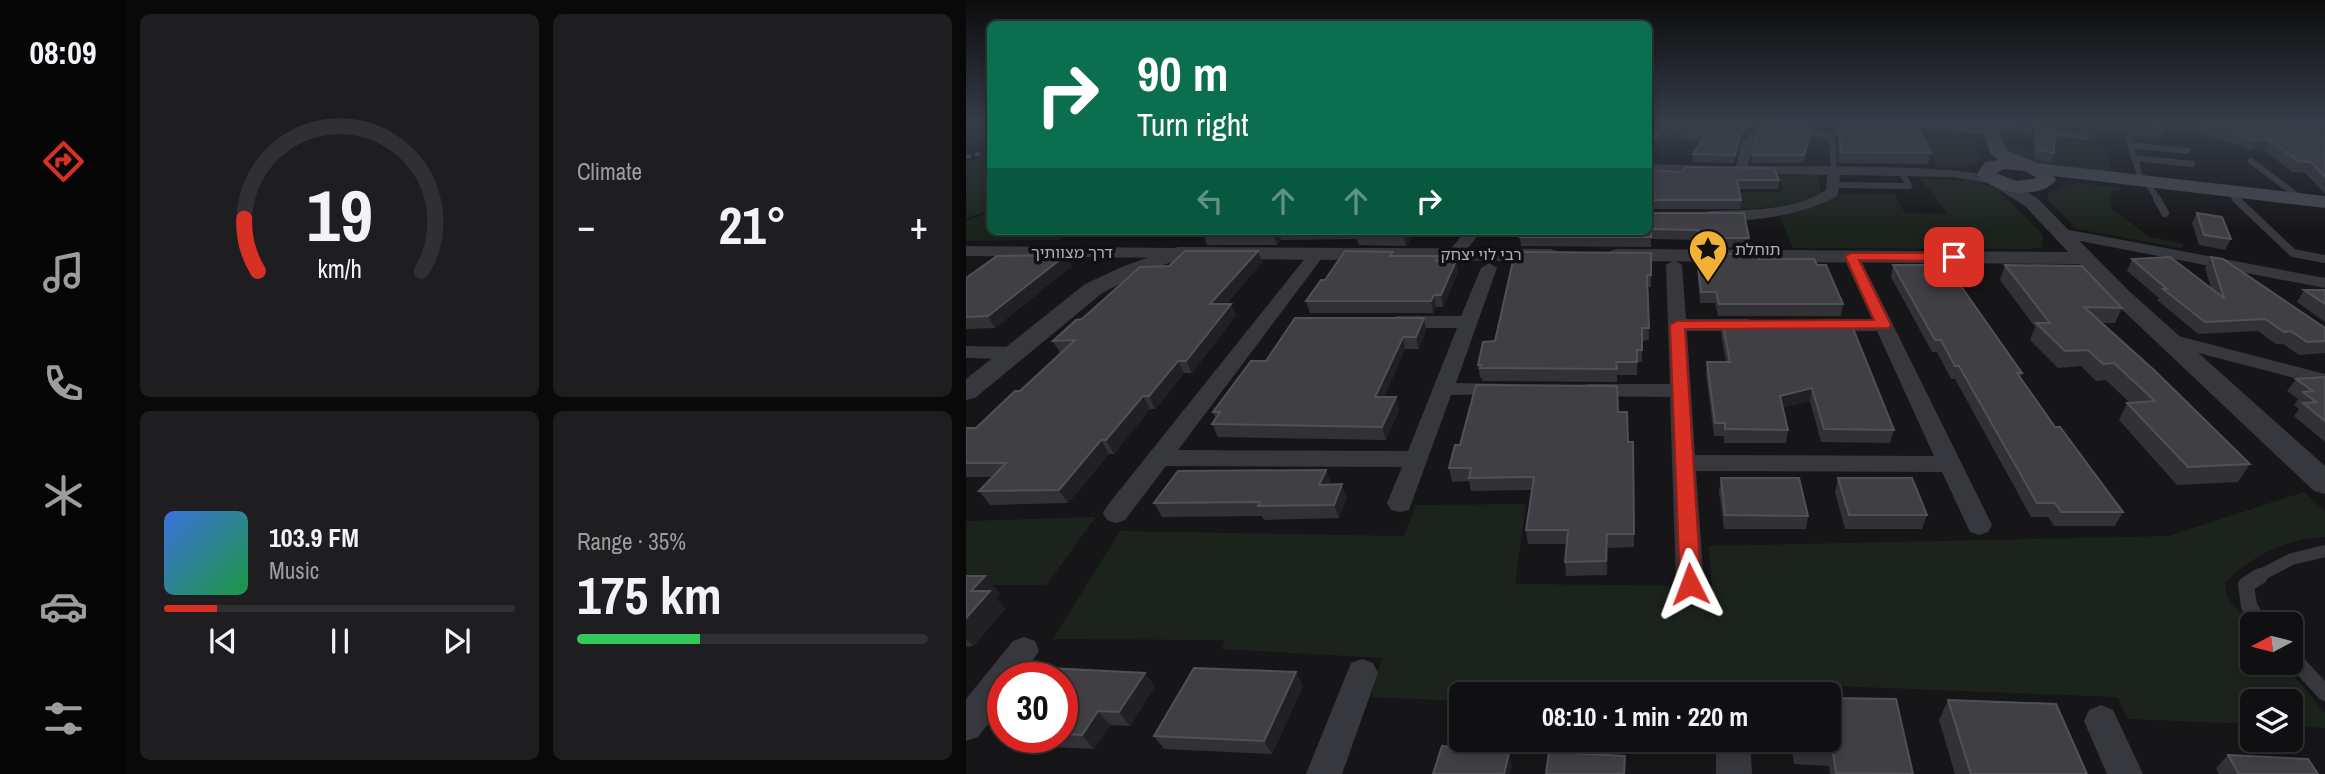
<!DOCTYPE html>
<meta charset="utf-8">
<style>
:root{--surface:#101012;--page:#1e1e20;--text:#f1f3f6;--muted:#9c9d9f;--line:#303032;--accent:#d93025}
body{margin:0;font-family:"Archivo Narrow","Noto Sans Hebrew",sans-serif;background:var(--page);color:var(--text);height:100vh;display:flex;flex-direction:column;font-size:26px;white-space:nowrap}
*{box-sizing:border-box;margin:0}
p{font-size:23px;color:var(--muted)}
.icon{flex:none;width:38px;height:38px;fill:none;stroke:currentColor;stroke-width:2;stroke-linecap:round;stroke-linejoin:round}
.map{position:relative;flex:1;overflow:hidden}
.drawer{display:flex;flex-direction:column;gap:14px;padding:14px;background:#09090a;width:840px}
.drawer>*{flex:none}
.guide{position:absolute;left:21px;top:21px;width:665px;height:214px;border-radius:10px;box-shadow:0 4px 10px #0003,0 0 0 2px var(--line);background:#0b6e4f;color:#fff;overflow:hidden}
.needle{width:46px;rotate:263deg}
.controls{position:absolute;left:1274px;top:612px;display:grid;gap:14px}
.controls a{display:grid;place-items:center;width:63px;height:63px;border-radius:10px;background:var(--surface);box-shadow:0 4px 10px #0003,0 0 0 2px var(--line);font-size:35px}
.speed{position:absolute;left:21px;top:662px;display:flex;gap:14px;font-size:35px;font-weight:700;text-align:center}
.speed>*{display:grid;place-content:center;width:91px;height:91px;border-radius:50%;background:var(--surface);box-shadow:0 4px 10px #0003,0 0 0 2px var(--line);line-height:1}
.speed .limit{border:10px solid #d22;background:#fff;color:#111}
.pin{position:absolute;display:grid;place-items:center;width:60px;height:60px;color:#fff;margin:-30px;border-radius:14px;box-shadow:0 4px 10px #0006}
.me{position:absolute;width:77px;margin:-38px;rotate:357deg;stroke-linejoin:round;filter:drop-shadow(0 0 5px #0008)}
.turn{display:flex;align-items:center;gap:24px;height:147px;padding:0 35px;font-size:32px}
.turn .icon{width:91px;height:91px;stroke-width:2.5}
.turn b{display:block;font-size:49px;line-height:60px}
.lanes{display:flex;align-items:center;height:66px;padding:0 35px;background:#0003;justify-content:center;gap:35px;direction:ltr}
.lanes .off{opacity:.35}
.big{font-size:52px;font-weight:700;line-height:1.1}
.drawer .card{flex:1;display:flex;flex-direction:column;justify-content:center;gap:10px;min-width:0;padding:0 24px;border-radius:10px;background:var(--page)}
.drawer .dial{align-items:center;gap:0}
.dial svg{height:182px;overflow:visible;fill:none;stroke:var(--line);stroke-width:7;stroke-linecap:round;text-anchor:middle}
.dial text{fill:var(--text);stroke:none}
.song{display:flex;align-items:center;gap:21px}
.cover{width:84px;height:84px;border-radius:10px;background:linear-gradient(135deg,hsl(220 70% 55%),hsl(140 70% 35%))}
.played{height:7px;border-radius:4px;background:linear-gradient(90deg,var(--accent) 15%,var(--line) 15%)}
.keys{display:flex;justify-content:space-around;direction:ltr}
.heat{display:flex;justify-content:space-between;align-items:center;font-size:38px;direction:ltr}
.charge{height:10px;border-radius:5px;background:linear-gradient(90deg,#34c759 35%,var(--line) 0)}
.drawer .tiles{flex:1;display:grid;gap:14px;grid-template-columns:repeat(2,1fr)}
.trip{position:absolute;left:483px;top:682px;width:392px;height:70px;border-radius:10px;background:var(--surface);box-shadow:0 4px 10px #0003,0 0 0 2px var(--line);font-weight:700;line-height:70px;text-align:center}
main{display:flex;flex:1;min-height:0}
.dock{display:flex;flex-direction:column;width:126px;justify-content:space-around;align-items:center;background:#060607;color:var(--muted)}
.dock .icon{width:49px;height:49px}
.dock .current{color:var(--accent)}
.dock b{font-size:32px;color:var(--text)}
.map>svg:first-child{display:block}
.green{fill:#1c231d}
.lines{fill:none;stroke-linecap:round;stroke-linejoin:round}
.service-far3{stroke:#37383d;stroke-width:6}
.service-far2{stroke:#37383d;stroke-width:8}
.service-far1{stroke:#37383d;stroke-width:12}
.service{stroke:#37383d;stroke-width:16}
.minor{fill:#37383d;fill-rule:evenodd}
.tertiary{fill:#37383d;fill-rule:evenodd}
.secondary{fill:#45474d;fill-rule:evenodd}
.rail{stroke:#4a4c52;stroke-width:3.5;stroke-dasharray:5 4.5;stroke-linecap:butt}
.wall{fill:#323236}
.shaded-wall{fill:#212124}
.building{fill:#3f3f44;stroke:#4f5156;stroke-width:2}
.route{fill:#d93025;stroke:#8d1f18;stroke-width:2}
.labels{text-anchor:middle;stroke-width:7;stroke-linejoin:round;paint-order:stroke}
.far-poi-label{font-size:16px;fill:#a8adb8;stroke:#111113;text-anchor:start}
.far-street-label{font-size:16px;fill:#a8adb8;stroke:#111113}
</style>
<main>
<nav class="dock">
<b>08:09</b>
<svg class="icon current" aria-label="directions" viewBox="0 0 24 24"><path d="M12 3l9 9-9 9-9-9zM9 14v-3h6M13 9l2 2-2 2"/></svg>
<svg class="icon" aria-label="music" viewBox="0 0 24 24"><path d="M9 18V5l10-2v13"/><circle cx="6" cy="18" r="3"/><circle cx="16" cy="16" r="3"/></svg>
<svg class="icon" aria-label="phone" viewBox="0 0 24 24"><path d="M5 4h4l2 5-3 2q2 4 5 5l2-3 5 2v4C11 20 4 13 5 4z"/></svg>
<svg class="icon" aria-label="climate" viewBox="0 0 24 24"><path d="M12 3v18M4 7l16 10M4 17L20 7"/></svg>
<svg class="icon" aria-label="car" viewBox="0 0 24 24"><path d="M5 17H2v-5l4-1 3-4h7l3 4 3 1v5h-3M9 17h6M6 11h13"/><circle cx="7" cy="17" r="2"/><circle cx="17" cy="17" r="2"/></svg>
<svg class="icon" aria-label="filters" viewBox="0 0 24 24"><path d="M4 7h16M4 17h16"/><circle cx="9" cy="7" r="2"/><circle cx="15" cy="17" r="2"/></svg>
</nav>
<section class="drawer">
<div class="tiles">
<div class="card dial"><svg viewBox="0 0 100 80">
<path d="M14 69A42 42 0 1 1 86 69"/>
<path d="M14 69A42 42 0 0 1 8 46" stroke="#d93025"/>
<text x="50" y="56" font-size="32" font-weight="700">19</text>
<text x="50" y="72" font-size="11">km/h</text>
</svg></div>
<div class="card"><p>Climate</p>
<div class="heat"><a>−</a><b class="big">21°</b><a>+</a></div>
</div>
<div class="card">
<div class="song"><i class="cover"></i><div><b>103.9 FM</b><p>Music</p></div></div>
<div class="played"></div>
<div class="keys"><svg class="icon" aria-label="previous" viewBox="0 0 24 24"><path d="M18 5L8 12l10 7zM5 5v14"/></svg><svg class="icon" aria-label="pause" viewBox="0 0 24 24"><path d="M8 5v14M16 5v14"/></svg><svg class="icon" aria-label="next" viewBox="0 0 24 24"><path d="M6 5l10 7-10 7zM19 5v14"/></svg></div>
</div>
<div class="card"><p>Range · 35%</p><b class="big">175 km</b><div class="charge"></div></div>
</div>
</section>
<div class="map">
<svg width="1359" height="774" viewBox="0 0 1359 774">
<rect width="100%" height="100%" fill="#161618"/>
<path class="green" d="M0,122h24v19l-24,5z
M966,128l36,8 14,25 -16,6 -27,1 -14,-24z
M1093,139l45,6 8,27c-27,-3 -90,-1 -106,-26l51,6z
M24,156v54l-24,8v-57z
M813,175h39l3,19h73l11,19 42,1 -26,-35 46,1 28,7 48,48 -1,12 -13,2 -236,-1 -17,-41 -43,3 4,-18h45z
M1110,183l48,5 -12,3 -2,8 2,10 38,28 34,7 -3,4 -104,-19 -30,-30 1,-6 14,-7z
M24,213v18h89l-21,9 -92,1v-20z
M1338,492l21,19v26c-40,2 -71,18 -100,45l2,15 25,30v36h31l42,50v15l-34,-2v-24h-39v22l-124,-5 -11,-22 -410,-16v14h-246v6l-90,-4 11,-39 -160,-9 3,-9 -172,-1 67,-108 284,5 12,-31 110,-1 -11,80 197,2 -3,-40 460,-10z
M130,517l-50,68h-80v-64z"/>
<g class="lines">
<path class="service-far3" d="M808,122l58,15
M1026,125l94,12 -3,-15
M1162,137l14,45
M1164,145l57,6
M1168,158l58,6
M1285,161l52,39
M868,171l-2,-34 24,-15
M1181,182l11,18
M867,185l76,1 -7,-13
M1262,191l10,9"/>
<path class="service-far2" d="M1191,199l8,14
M1270,199l57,54 32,6"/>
<path class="service-far1" d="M1291,577l35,-18 33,-8"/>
<path class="service" d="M1294,576l-14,9 3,21 12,19
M1325,656l34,37"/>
<path class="minor" d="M795,122h11l-19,23 -5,21c39,1 231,-3 252,14l-7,4 -41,-7 -112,-2 -2,20c-27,19 -101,31 -133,23l-2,-3 2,-3 5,-1c38,-2 83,1 116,-21l1,-15 -91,-2 -1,-3 6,-26z
M682,164l64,2 6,4 -6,4 -64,-2z
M1093,228l266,50v10l-271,-52 -3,-3z
M500,231h16l-22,26h-12l-2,-3z
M0,246l212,2 8,5 -8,5 -212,-2z
M351,249l8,5 -147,196 230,1 49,-123h-61l-9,-6 9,-6h65l20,-48 8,-5 8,5 -41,115 52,1 4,5 -4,5 -57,1 -42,115 -9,2 -9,-2 -4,-7 15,-36 -236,-1 -41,54 -9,3 -9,-3 -4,-7 4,-7 204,-255z
M885,251l8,5 133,269 -4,7 -9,3 -9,-3 -28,-60 -246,-1 8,113 -4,8 -10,4 -10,-4 -4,-8 -6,-187 -81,-1 -7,-1 -4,-5 4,-5 7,-1h81l-4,-119 8,-5 8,5 4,54h63l9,6 -9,6h-62l8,124 239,1 -57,-125h-54l-9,-6 9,-6h49l-29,-63z
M1201,333l158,41v12l-165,-43 -3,-4z
M0,346l48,1 7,2 3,4 -3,4 -7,2 -48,-1z
M58,637l11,4 4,10 -17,26h-19v27l-25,33 -12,4v-42l47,-58z
M396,659l11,4 5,10 -36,101h-36l45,-111z
M1135,705l12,5 30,64h-36l-23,-53 5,-11z
M750,740h34l2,34h-36z"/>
<path class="tertiary" d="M1033,177l38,21 92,93 196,175v28l-11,-3 -201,-190 -34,-37 -462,-3 -7,-2 -3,-4 3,-4 7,-2 451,3 -43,-46 -32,-20 -2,-4z
M212,247l372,2 7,2 3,4 -3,4 -7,2 -370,-2 -42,15 -37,20 -126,104 -9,2v-21l119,-95 39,-18z"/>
<path class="secondary" d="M946,122h48l38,6 9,22 30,13 288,33v12l-271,-32 2,4c-17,21 -63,14 -79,-6l8,-12 13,-2 -8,-7 -5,-18 -65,-8zM1039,169l20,2 12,7 -21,3 -20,-8z"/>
<path class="rail" d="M0,157l24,-6"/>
</g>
<path class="wall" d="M682,122h109l-18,20 -5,21 -41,-1v-8l8,-12 -37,-6z
M832,122h17l-1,5z
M955,122l-2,7 12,24 -3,11 -89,-1 -1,-23 2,-11z
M1067,122h21l-1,5 -20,-2z
M1132,122h66l1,3 -5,13 -27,-3 -4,-4 -5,3 -24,-3z
M1204,122h155v72l-20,-21 -13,-1 -29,-23 -12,1z
M1070,127l18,26 -3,9 -16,-3 -1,-23z
M845,137l-8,26h-52l1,-8z
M682,170l131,10 -1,9h-39l2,11 -1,9h-92z
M682,213l101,25 -1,10 -49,-1 -1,-7 -47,-1v8l-130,-1 -1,-10h-9l-1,-5h138z
M1231,213l34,26 -6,11 -26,-5 -7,-22z
M225,231h225l-10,15 -47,-1 -2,-6 -76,1 -4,5h-70l-3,-8h-11z
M685,253v34h-3l1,53 -7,1v21h-5v13h-20v7l-135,-1v-3h-2l-2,-13 17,-24z
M737,253l114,12 26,39 -2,12h-123l-3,-13h-15l-2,-24v-11h5z
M428,256l45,5h17l2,11 -15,35h-7l-3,6h-123l-4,-12 19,-21z
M1245,257l114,71v25l-26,2 -16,-11h-7l-18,-13 -60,3 -41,-34 2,-2 -32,-27 5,-12 79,29 -6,-20z
M296,262l-36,42h5l5,11 -44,58h-8l-29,36h-5l-36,45h-5l-41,49 -78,2 -11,-14 14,-14h-27v-49h10l44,-37 41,-38h-1l-7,-12 29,-22 87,-53z
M927,265l129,108 -2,5 35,49 68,85 -8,14h-61l-6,-9h-17l-76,-138h-4l-14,-27h-5l-41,-75z
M1039,265l117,43 -7,15h-13l148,141 -12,18 -61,3 -58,-65 8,-17 2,-1 -23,-22 -10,1 -15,-15 -23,2 -28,-28 5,-13 -35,-47z
M106,266l-77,62 -29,1v-51z
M1338,290h21v32l-28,-20z
M458,318l2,12 -7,19h-14l-21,48h12l3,13 -13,30 -168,-3 -6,-13 4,-5 -3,-7 53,-51z
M756,321l172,109 -4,13 -69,-1 -11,-41 -27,6 5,23 -2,13h-62v-7h-10l-8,-62 1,-12h19l-5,-28z
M1359,377v65l-31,-26 5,-7 -5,-4 4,-6 -11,-8 9,-12z
M652,412l10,30h5l1,105 -26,1 -1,27 -41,1 -1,-14 2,-18h-39l-2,-14 6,-40 -61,1 -2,-10 -17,1 -3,-14 11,-23z
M360,470l5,13 -1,2 17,13 -8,20 -75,2 -2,-4 -100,1 -8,-14z
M755,478l87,38 -2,13h-82l-5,-38z
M872,478l89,37 -5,14h-77l-10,-37z
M0,576h19l15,18 -4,4 9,11 -32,37 -7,1z
M330,672l7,14 -31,68 -108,-5 -10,-13z
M96,677l93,9 -25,40 -20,-1 -16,24 -81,-4 -8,-8h57z
M982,700l139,74h-132l-16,-54z
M825,740h38l84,34h-83l-1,-8 -35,-2z
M1262,755l90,19h-99l-3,-6z"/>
<path class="shaded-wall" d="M785,122h6l-18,20 -5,21 1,-8 5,-21z
M867,122h12l-13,9z
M1162,122h4l-3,9 -5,3z
M698,128v8l-16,19v-9z
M846,130l-1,7 -8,26 1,-8z
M1302,139l-5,10 -12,1 5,-9z
M311,231h2l2,9 -4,5 -3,-10z
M441,231h9l-10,15 -2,-10z
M292,251l4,11 -47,54 -5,-12z
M100,255l6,11 -77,62 -7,-12z
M490,261l2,11 -15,35 -2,-12z
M468,295l2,12 -3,6 -2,-12z
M265,304l5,11 -44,58 -6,-12z
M458,318l2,12 -7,19 -3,-12z
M437,337l2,12 -26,61 -4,-13z
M212,361l6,12 -29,36 -6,-13z
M846,388l-2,13 -32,8 2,-13z
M177,396l7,13 -36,45 -8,-14z
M430,397l3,13 -13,30 -4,-13z
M135,440l8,14 -41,49 -9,-13z
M360,470l5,13 -7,16 -5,-14z
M376,484l5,14 -8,20 -5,-13z
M641,534l1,14 -1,27 -1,-14z
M19,576l15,18 -4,4 9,11 -32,37 -7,-7v-21l5,-27z
M330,672l7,14 -31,68 -8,-13z
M179,673l10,13 -25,40 -11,-14z
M132,711l12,14 -16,24 -12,-14z
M543,753l3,14 -2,7h-6z"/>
<path class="building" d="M682,122h103l-11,12 -5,21 -42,-1 13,-20 -42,-6 -16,18z
M804,122h14l28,8 -8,25h-52l4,-17z
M885,122h69l-2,5 13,26 -90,-1 -1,-23z
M1175,122h23l1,3z
M1236,122h123v55l-14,-15 -13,-1 -30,-22 -12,2z
M1070,127l19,3 -1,23 -16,-3z
M719,167l89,1 5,12h-42l4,20h-93v-30l34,2z
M682,213h96l5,25h-49l-2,-8 -47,-1v8h-131l2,-6h126z
M1231,213l25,4 9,22 -27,-4z
M240,231h71l-3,4 -71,-1z
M393,231h48l-3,5 -48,-1z
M219,251h73l-48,53h21l-45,57h-8l-29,35h-6l-37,44h-5l-42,50 -80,1 27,-28h-40v-35h10l39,-37h5l55,-51 -22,1 23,-21 6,-1 58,-52 29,-1z
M379,251l48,1 -3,4h48l-2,5h20l-15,34h-7l-3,6h-125l15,-21h4z
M549,252l136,1v22h-4l2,53h-7v22h-5v12h-21l1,7 -137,-1 1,-3h-3l5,-23 12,-1z
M737,253l49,1 6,5h56l3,6h9l17,39h-124l-3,-12h-15l-3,-24h8z
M100,255l-78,61 -22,1v-39l31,-22z
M1204,257l54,41 -13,-41 12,2 102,69v13l-18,1 -16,-11 -7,1 -19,-13 -60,3 -42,-33h4l-35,-30z
M927,265h53l76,108h-5l38,54h5l63,85h-62l-6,-9h-18l-78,-137h-4l-14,-26h-6z
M1039,265l77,1 40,42 -38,-1 71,64 95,93 -62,3 -61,-64 28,-2 -41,-38 -11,1 -15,-14 -23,1 -29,-28h14z
M1338,290h21v14z
M329,318h129l-8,19h-13l-28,60h21l-14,30 -170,-3 8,-12h-7l38,-51h15z
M756,321h128l44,109 -70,-1 -12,-41 -32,8 8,34 -63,-1v-6h-10l-8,-61h23z
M1359,377v44l-22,-18 13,-1 -13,-10 10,-1 -17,-12z
M510,385l141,1 1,26h9l1,30h5l1,92h-27l-1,27 -41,1 3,-32h-42l8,-53 -65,1 2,-10h-22l6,-23h5z
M360,470l-7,15 23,-1 -8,21 -76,1 2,-4 -106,1 24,-32z
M755,478h78l9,38 -83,-1z
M872,478h74l15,37h-78z
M0,576h19l-14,15h19l-24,27z
M82,668l97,5 -26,39 -21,-1 -16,24 -20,-1v-57h-21z
M228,668l102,4 -32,69 -110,-5z
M863,698l67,1 17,75 -77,-1 -3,-21 -36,-1 -1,-11h33z
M982,700l108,4 31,70h-116z
M476,746l67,7 -5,21h-71z
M583,752l76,4 -1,18h-78z
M1262,755l80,4 10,15h-79z"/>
<linearGradient id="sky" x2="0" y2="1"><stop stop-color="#0c0c0d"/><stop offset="0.53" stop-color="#363c48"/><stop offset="1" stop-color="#363c48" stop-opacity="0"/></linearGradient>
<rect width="1359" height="231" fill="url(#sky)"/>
<path class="route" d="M885,253h103l6,4 -6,4 -95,-1 32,65 -2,3 -204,1 16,255 -3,6 -8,3 -7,-3 -3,-6 -10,-259 7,-4 197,-1 -29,-64z"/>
<defs>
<g id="sight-pin" transform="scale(2.0125)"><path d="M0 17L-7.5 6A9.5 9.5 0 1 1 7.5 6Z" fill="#f2b134" stroke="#111113"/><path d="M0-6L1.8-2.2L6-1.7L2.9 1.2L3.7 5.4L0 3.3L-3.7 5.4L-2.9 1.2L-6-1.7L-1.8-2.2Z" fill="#111"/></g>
</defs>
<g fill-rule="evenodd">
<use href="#sight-pin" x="742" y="249"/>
</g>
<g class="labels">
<g class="far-poi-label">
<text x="769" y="255">תוחלת</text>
</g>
<g class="far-street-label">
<text x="106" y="258">דרך מצוותיך</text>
<text x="515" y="260">רבי לוי יצחק</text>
</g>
</g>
</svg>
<div class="controls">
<a><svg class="needle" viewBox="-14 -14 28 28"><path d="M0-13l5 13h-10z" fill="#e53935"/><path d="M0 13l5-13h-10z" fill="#9c9d9f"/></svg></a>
<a><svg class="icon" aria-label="layers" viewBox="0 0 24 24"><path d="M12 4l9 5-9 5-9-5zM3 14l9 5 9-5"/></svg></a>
</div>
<div class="speed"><div class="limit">30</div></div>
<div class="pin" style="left:988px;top:257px;background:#d93025"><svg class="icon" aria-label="arrive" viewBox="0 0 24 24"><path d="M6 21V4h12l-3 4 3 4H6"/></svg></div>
<svg class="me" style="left:724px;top:584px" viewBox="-20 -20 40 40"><path d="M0-17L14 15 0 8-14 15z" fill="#d93025" stroke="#fff" stroke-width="4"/></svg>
<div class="trip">08:10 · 1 min · 220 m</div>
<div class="guide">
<div class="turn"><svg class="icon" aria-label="right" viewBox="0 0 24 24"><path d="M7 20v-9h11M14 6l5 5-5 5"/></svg><div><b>90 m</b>Turn right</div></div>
<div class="lanes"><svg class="icon off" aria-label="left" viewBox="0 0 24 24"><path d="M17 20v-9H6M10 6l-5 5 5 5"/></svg><svg class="icon off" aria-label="ahead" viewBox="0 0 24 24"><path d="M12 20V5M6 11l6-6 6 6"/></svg><svg class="icon off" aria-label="ahead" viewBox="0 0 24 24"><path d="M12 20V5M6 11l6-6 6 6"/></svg><svg class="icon" aria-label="right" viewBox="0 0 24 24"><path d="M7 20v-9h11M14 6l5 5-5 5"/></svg></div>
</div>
</div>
</main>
